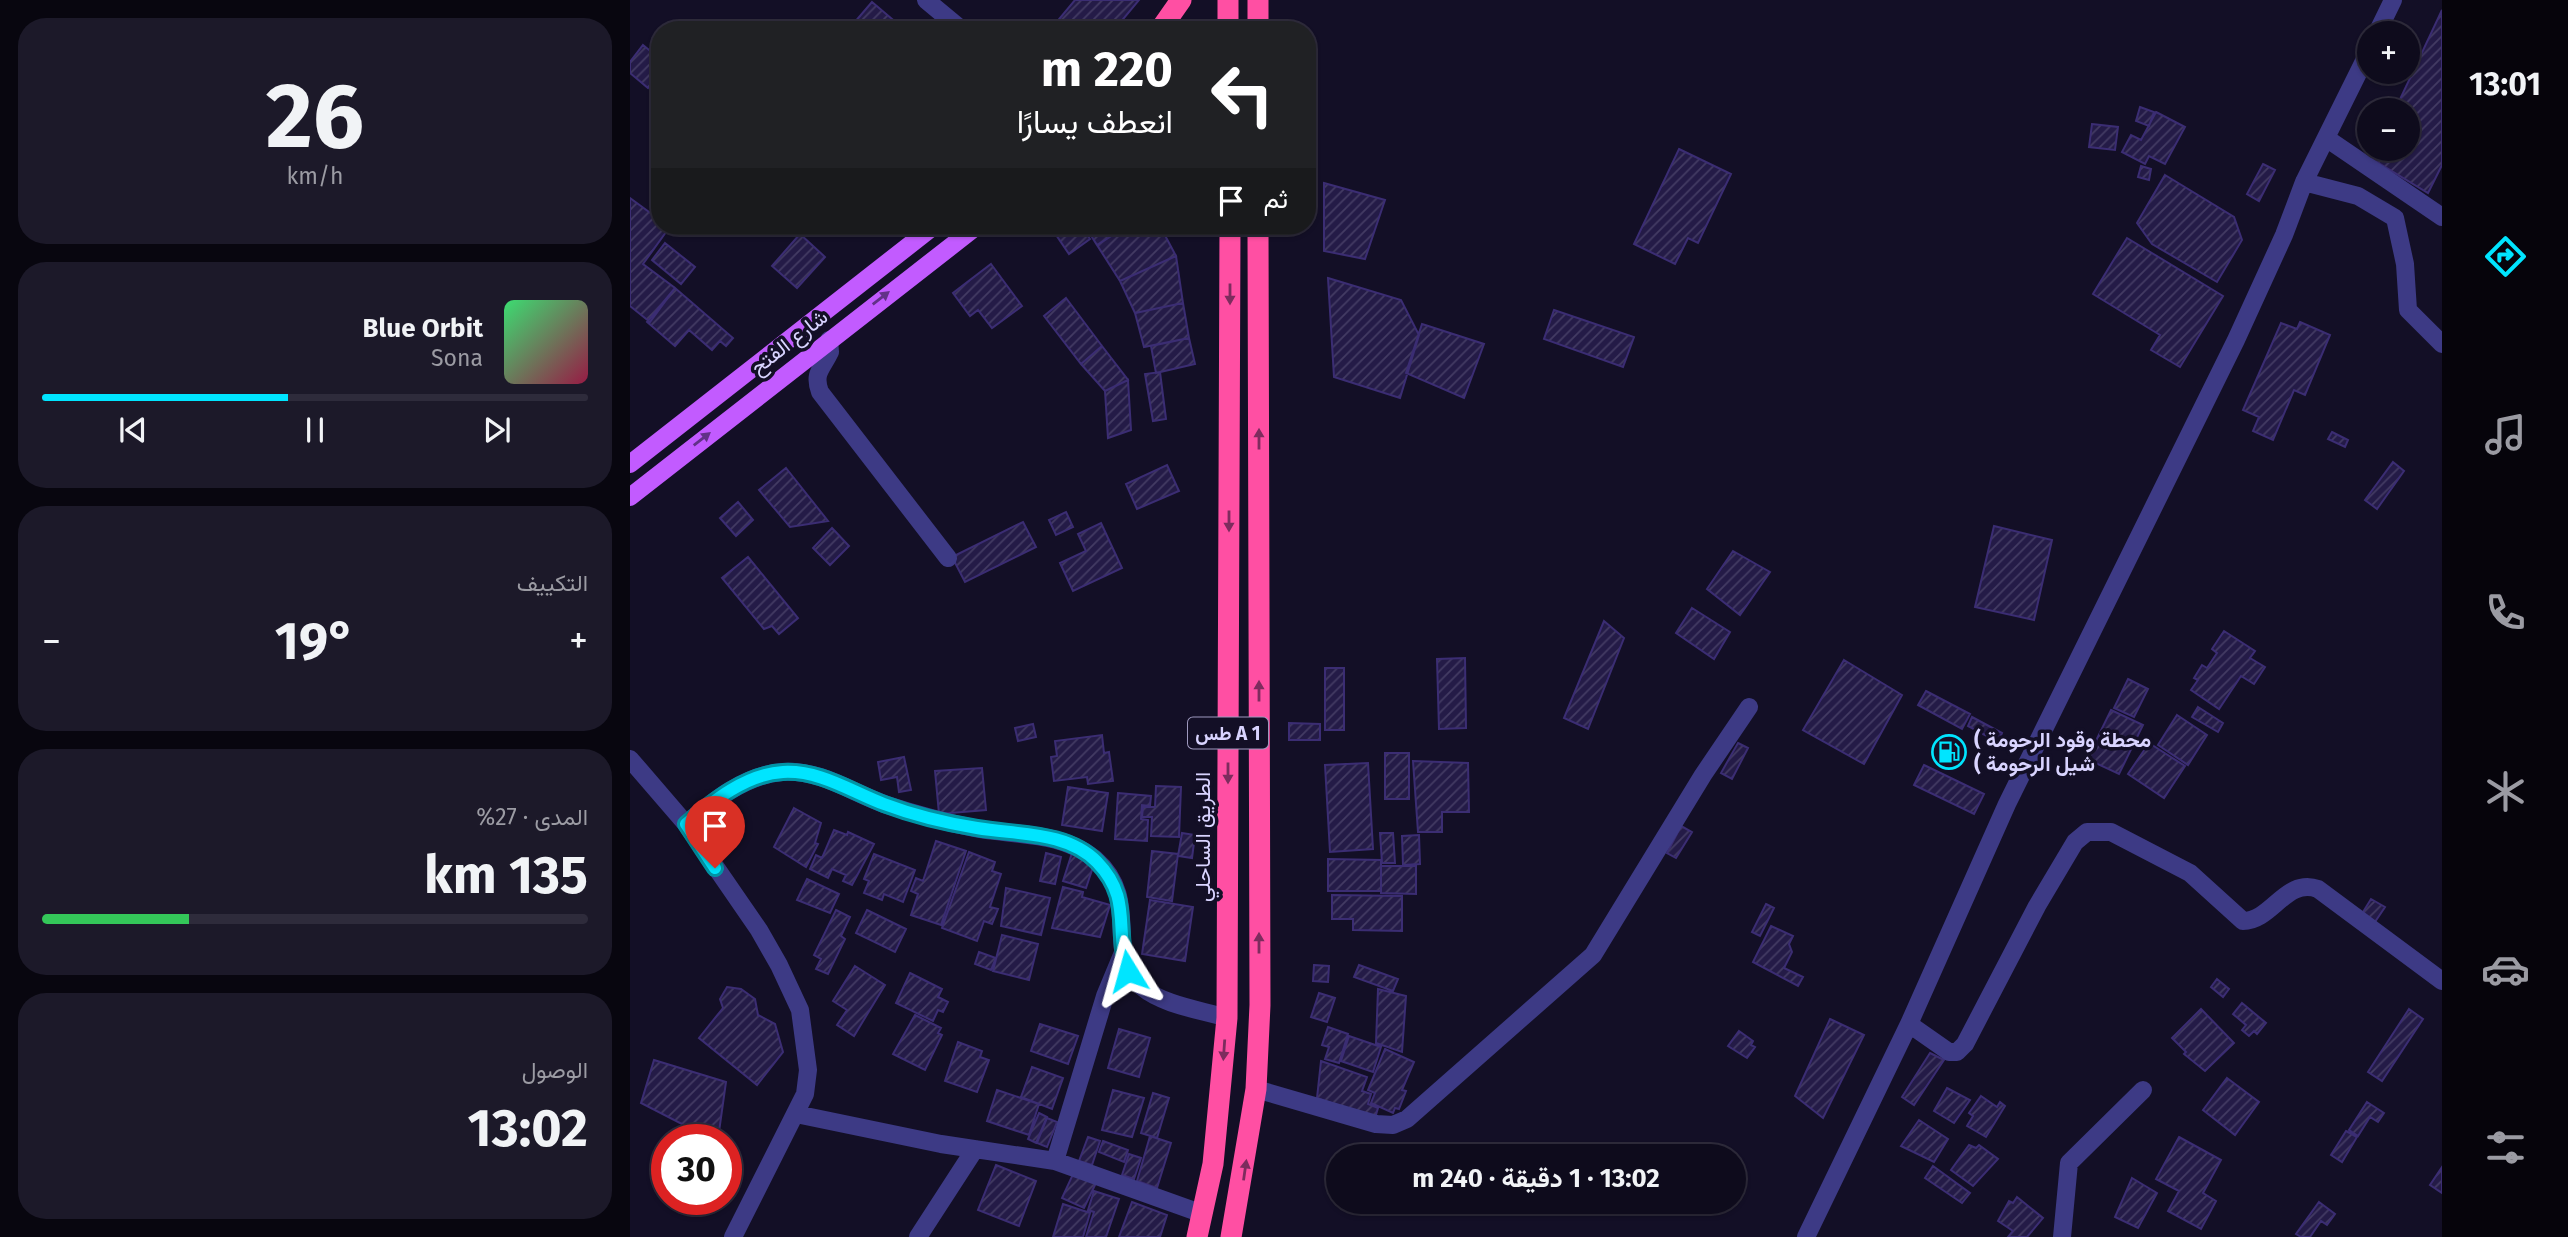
<!DOCTYPE html>
<html lang="ar">
<meta charset="utf-8">
<style>
:root{--surface:#0e0b1c;--page:#1c1929;--text:#f1f3f6;--muted:#9b9ba3;--line:#2e2b3b;--accent:#00e5ff}
body{margin:0;font-family:"Fira Sans",Vazirmatn,sans-serif;background:var(--page);color:var(--text);direction:rtl;height:100vh;display:flex;flex-direction:column;font-size:26px;white-space:nowrap}
*{box-sizing:border-box;margin:0}
p{font-size:23px;color:var(--muted)}
.icon{flex:none;width:38px;height:38px;fill:none;stroke:currentColor;stroke-width:2;stroke-linecap:round;stroke-linejoin:round}
.map{position:relative;flex:1;overflow:hidden;direction:ltr}
.side{display:flex;flex-direction:column;gap:18px;padding:18px;background:#08060f;width:630px}
.side>*{flex:none}
.hud{position:absolute;left:21px;top:21px;width:665px;height:214px;border-radius:28px;box-shadow:0 2px 5px #0004,0 0 0 2px var(--line);direction:rtl;background:#202124;color:#fff;overflow:hidden}
.controls{position:absolute;left:1727px;top:21px;display:grid;gap:14px}
.controls a{display:grid;place-items:center;width:63px;height:63px;border-radius:50%;background:var(--surface);box-shadow:0 2px 5px #0004,0 0 0 2px var(--line);font-size:35px}
.speed{position:absolute;left:21px;top:1124px;display:flex;gap:14px;font-size:35px;font-weight:700;text-align:center}
.speed>*{display:grid;place-content:center;width:91px;height:91px;border-radius:50%;background:var(--surface);box-shadow:0 2px 5px #0004,0 0 0 2px var(--line);line-height:1}
.speed .limit{border:10px solid #d22;background:#fff;color:#111}
.pin{position:absolute;display:grid;place-items:center;width:60px;height:60px;color:#fff;margin:-72px -30px;border-radius:50% 50% 50% 0;rotate:-45deg;box-shadow:0 0 7px #0007}
.pin .icon{rotate:45deg}
.me{position:absolute;width:77px;margin:-38px;rotate:352deg;stroke-linejoin:round;filter:drop-shadow(0 0 5px #0008)}
.turn{display:flex;align-items:center;gap:24px;height:147px;padding:0 28px;font-size:32px}
.turn .icon{width:91px;height:91px;stroke-width:2.5}
.turn b{display:block;font-size:49px;line-height:60px}
.then{display:flex;align-items:center;height:66px;padding:0 28px;background:#0003;gap:14px;font-size:26px}
.big{font-size:52px;font-weight:700;line-height:1.1}
.side .tile{flex:1;display:flex;flex-direction:column;justify-content:center;gap:10px;min-width:0;padding:0 24px;border-radius:28px;background:var(--page)}
.side .dial{align-items:center;gap:0}
.dial b{font-size:91px;line-height:1}
.song{display:flex;align-items:center;gap:21px}
.cover{width:84px;height:84px;border-radius:10px;background:linear-gradient(135deg,hsl(140 70% 55%),hsl(340 70% 35%))}
.played{height:7px;border-radius:4px;background:linear-gradient(90deg,var(--accent) 45%,var(--line) 45%)}
.keys{display:flex;justify-content:space-around;direction:ltr}
.heat{display:flex;justify-content:space-between;align-items:center;font-size:38px;direction:ltr}
.charge{height:10px;border-radius:5px;background:linear-gradient(90deg,#34c759 27%,var(--line) 0)}
.trip{position:absolute;left:696px;top:1144px;width:420px;height:70px;border-radius:35px;background:var(--surface);box-shadow:0 2px 5px #0004,0 0 0 2px var(--line);font-weight:700;line-height:70px;text-align:center;direction:rtl}
main{display:flex;flex:1;min-height:0}
.menu{display:flex;flex-direction:column;width:126px;justify-content:space-around;align-items:center;background:#06040b;color:var(--muted)}
.menu .icon{width:49px;height:49px}
.menu .current{color:var(--accent)}
.menu b{font-size:32px;color:var(--text)}
.map>svg:first-child{display:block}
.building{fill:url(#building-hatch);stroke:#3b2d73;stroke-width:2}
.lines{fill:none;stroke-linecap:round;stroke-linejoin:round}
.minor{stroke:#3d3a85;stroke-width:18}
.major{stroke:#c25bff;stroke-width:18}
.highway{stroke:#ff4fa3;stroke-width:21}
.oneway{fill:#7d2c5e}
.oneway2{fill:#623188}
.route-casing{stroke:#0095a6;stroke-width:18}
.route{stroke:#00e5ff;stroke-width:12}
.labels{text-anchor:middle;stroke-width:7;stroke-linejoin:round;paint-order:stroke}
.shield{fill:#130f26;stroke:#9e99be;stroke-width:2}
.shield-label{font-size:19px;font-weight:bold;fill:#d9d4ff}
.street-label{font-size:21px;fill:#d9d4ff;stroke:#130f26}
.poi-label{font-size:21px;font-weight:bold;fill:#d9d4ff;stroke:#130f26;text-anchor:start}
</style>
<main>
<nav class="menu">
<b>13:01</b>
<svg class="icon current" aria-label="directions" viewBox="0 0 24 24"><path d="M12 3l9 9-9 9-9-9zM9 14v-3h6M13 9l2 2-2 2"/></svg>
<svg class="icon" aria-label="music" viewBox="0 0 24 24"><path d="M9 18V5l10-2v13"/><circle cx="6" cy="18" r="3"/><circle cx="16" cy="16" r="3"/></svg>
<svg class="icon" aria-label="phone" viewBox="0 0 24 24"><path d="M5 4h4l2 5-3 2q2 4 5 5l2-3 5 2v4C11 20 4 13 5 4z"/></svg>
<svg class="icon" aria-label="climate" viewBox="0 0 24 24"><path d="M12 3v18M4 7l16 10M4 17L20 7"/></svg>
<svg class="icon" aria-label="car" viewBox="0 0 24 24"><path d="M5 17H2v-5l4-1 3-4h7l3 4 3 1v5h-3M9 17h6M6 11h13"/><circle cx="7" cy="17" r="2"/><circle cx="17" cy="17" r="2"/></svg>
<svg class="icon" aria-label="filters" viewBox="0 0 24 24"><path d="M4 7h16M4 17h16"/><circle cx="9" cy="7" r="2"/><circle cx="15" cy="17" r="2"/></svg>
</nav>
<div class="map">
<svg width="1812" height="1237" viewBox="0 0 1812 1237">
<defs>
<pattern id="building-hatch" width="6" height="6" patternUnits="userSpaceOnUse" patternTransform="scale(1.75)"><rect width="6" height="6" fill="#241b47"/><path d="M-1 1l2-2M0 6l6-6M5 7l2-2" fill="none" stroke="#433b63"/></pattern>
</defs>
<rect width="100%" height="100%" fill="#130f26"/>
<path class="building" d="M445,0h64l-25,30h-64z
M242,2l33,28h-43l-8,-7z
M1812,10v155l-14,28 -56,-34 5,-10h31v-39h-13z
M13,45l17,14v26l-6,-5 -6,8 -18,-15v-11z
M1510,107l14,5 -5,14 -13,-5z
M1526,112l29,15 -20,37 -16,-8 -4,8 -23,-12 9,-17 10,5z
M1462,124l26,3 -3,23 -26,-3z
M1049,149l52,25 -33,69 -10,-5 -13,26 -41,-20z
M1633,164l12,6 -16,31 -12,-7z
M1511,166l10,3 -2,11 -11,-3z
M1535,175l69,42 8,23 -25,42 -65,-38 -15,-21z
M694,183l61,17 -20,59 -41,-8z
M0,198l30,22v6l9,2 -26,36 32,24 -25,34 -20,-16z
M420,226h31l9,13 -21,15z
M455,226h42l-30,19z
M497,226h33l16,30 -56,25 -23,-36z
M170,234l25,23 -28,31 -25,-22z
M1497,238l96,58 -43,71 -29,-17 9,-15 -67,-41z
M35,243l30,24 -14,17 -29,-24z
M546,256l7,47 -48,10 -15,-32z
M361,264l31,42 -30,22 -14,-18 -8,6 -17,-23z
M698,278l73,22 18,35 -19,63 -66,-21z
M45,288l58,50 -7,8 -6,-5 -8,9 -23,-20 -14,16 -28,-24z
M436,298l36,48 -21,18 -37,-48z
M553,303l6,35 -45,9 -9,-34z
M924,310l80,27 -11,30 -79,-28z
M1670,322l30,13 -25,60 -11,-5 -21,50 -20,-9 6,-14 -16,-7 38,-87 16,6z
M792,324l62,20 -20,54 -58,-25z
M559,338l6,26 -39,9 -5,-27z
M472,346l26,34 -23,11 -24,-27z
M530,372l6,47 -13,2 -8,-47z
M498,380l3,50 -23,8 -3,-47z
M1702,432l16,8 -3,7 -17,-8z
M1763,462l11,9 -27,38 -12,-9z
M537,465l12,26 -42,18 -11,-25z
M156,468l42,53 -38,6 -31,-37z
M108,502l15,18 -17,16 -16,-18z
M436,512l7,15 -17,8 -7,-15z
M393,522l13,25 -71,35 -13,-25z
M471,523l21,45 -49,23 -13,-28 26,-12 -8,-17z
M1364,526l58,14 -18,80 -59,-13z
M202,528l17,18 -19,19 -17,-17z
M1103,551l37,21 -30,43 -33,-26z
M118,557l50,61 -19,16 -7,-8 -8,3 -42,-51z
M1062,608l38,24 -16,27 -38,-26z
M974,621l20,17 -36,91 -24,-11z
M1594,631l31,20 -5,7 15,9 -11,17 -13,-8 -22,33 -28,-19 7,-10 -4,-2 8,-13 5,3 10,-15 -5,-4z
M835,658l1,70 -27,1 -2,-70z
M1214,660l58,35 -38,69 -61,-34z
M695,668h19v62h-19z
M1498,679l20,10 -14,28 -20,-9z
M1296,691l44,23 -8,15 -44,-24z
M1568,707l25,16 -5,9 -26,-15z
M1481,710l32,15 -24,49 -32,-15z
M1547,715l30,20 -19,30 -30,-20z
M1342,717l30,16 -4,9 -30,-16z
M659,723l31,1v16h-31z
M403,724l3,13 -18,4 -3,-13z
M472,735l2,18 5,-1 4,29 -25,3 -1,-7 -33,4 -3,-24 6,-1 -2,-15z
M1108,743l10,5 -16,31 -11,-6z
M1519,743l36,23 -21,32 -36,-24z
M755,753h24v46h-24z
M274,757l7,33 -12,2 -2,-15 -16,3 -3,-18z
M783,761l55,2 1,49h-27v20h-24z
M738,763l5,86 -43,3 -5,-87z
M1294,765l60,29 -10,20 -60,-29z
M352,768l4,42 -47,4 -4,-43z
M526,786l25,1 -2,50 -28,-1 1,-19h-10l1,-10h12z
M438,787l40,6 -6,38 -40,-6z
M488,793l33,3 -1,10 -8,-1 -1,14 7,1 -1,21 -32,-2z
M164,808l27,15 -6,20 3,1 -12,23 -32,-20z
M1051,826l11,6 -16,26 -9,-5z
M204,830l13,5 1,-3 26,12 -22,41 -9,-4 3,-6 -14,-6 -4,9 -18,-9 6,-14 6,3z
M552,833l13,2 -3,23 -14,-2z
M750,833h13l2,30h-13z
M789,835l1,29 -17,1 -1,-29z
M306,841l30,10 -25,74 -30,-10 7,-21 -7,-3 5,-13 7,3z
M522,851l26,3 -6,47 -25,-4z
M339,852l26,10 -3,9 9,3 -11,33 8,2 -6,15 -8,-3 -7,20 -35,-13z
M416,853l15,4 -6,27 -15,-3z
M442,853l22,11 -8,24 -23,-7z
M244,854l41,16 -12,32 -19,-8 -2,6 -18,-7 5,-12 -5,-2z
M698,859l53,1v31h-53z
M751,866h35v28l-35,-1z
M177,879l32,15 -9,19 -33,-13z
M433,887l20,5 -1,5 28,8 -10,32 -48,-9z
M376,888l44,10 -9,37 -40,-9z
M702,895l70,1v35l-49,-1v-11h-21z
M1741,899l14,8 -12,18 -13,-8z
M520,900l43,7 -8,54 -43,-7z
M1136,904l8,4 -14,28 -8,-4z
M206,910l14,7 -9,19 4,3 -17,35 -12,-5 5,-10 -7,-4z
M237,910l39,19 -11,23 -39,-19z
M1141,926l22,10 -4,8 3,8 -8,16 19,9 -5,9 -45,-24z
M372,935l36,9 -9,36 -36,-9z
M349,952l17,6 -5,12 -16,-6z
M684,965l15,1 -1,16 -15,-1z
M729,965l39,14 -5,12 -39,-14z
M225,966l30,19 -31,51 -17,-11 10,-15 -14,-9z
M280,973l32,16 -4,8 10,5 -5,10 -5,-2 -5,11 -37,-18z
M1587,979l12,10 -6,8 -12,-10z
M97,987l14,2 14,10 3,16 17,9 8,28 -26,33 -58,-47 24,-30 -3,-9z
M748,989l28,7 -4,56 -26,-9z
M689,993l16,5 -8,24 -16,-5z
M1612,1003l24,20 -9,11 -3,-3 -5,5 -7,-6 4,-5 -13,-11z
M1571,1009l33,34 -29,28 -21,-17 2,-2 -14,-14z
M1779,1009l14,10 -41,62 -14,-9z
M285,1015l26,13 -3,5 4,2 -17,35 -32,-16z
M1200,1019l34,16 -41,83 -28,-22z
M410,1024l38,12 -10,28 -37,-13z
M698,1027l20,7 -9,29 -14,-4 4,-12 -7,-2z
M489,1029l31,9 -11,39 -31,-9z
M1109,1031l14,10 -2,4 4,2 -8,11 -19,-12z
M719,1036l32,11 -8,25 -32,-11z
M328,1042l24,9 -2,6 9,3 -12,32 -32,-11z
M755,1049l29,13 -12,28 4,1 -7,18 -4,-1 -2,5 -22,-10 4,-10 -7,-3z
M1300,1053l14,7 -30,45 -12,-8z
M24,1060l72,22 -8,57h-7l-70,-36z
M691,1061l46,16 -5,14 9,3 -3,10 10,4 -3,10 -58,-20z
M402,1067l31,11 -11,31 -31,-12z
M1597,1078l32,24 -24,33 -32,-25z
M1317,1088l23,12 -16,23 -20,-12z
M367,1090l42,14 -10,31 -42,-14z
M483,1090l31,8 -12,39 -30,-7z
M523,1093l16,5 -12,40 -16,-5z
M1351,1096l16,11 3,-5 5,4 -19,31 -19,-11 6,-10 -4,-3z
M1737,1102l17,11 -6,9 -8,-5 -12,19 -9,-6z
M409,1113l8,4 -11,26 -8,-4z
M417,1118l10,4 -10,25 -10,-4z
M1289,1120l29,19 -14,23 -33,-16z
M1716,1131l11,6 -15,25 -11,-7z
M520,1136l21,7 -14,45 -20,-7z
M458,1137l12,4 -8,24 -13,-4z
M1549,1137l42,23 -18,33 13,8 -15,28 -33,-18 11,-20 -23,-12z
M473,1141l25,9 -4,12 -25,-10z
M1339,1145l7,3 3,-3 19,14 -25,27 -22,-16z
M499,1154l12,4 -7,21 -12,-4z
M366,1165l40,16 -17,45 -41,-16z
M1303,1166l37,27 -8,10 -37,-25z
M1812,1167v26l-12,-8z
M444,1172l22,11 -12,25 -22,-10z
M1502,1178l25,15 -19,35 -23,-11z
M464,1191l25,8 -13,38h-20l8,-25 -6,-2z
M1387,1197l26,21 -16,19h-19l5,-6 -15,-10 11,-20 4,2z
M502,1202l35,13 -7,22h-41z
M1689,1202l16,12 -8,11 -6,-4 -11,16h-9l-5,-3z
M433,1204l27,9 -7,24h-30z"/>
<g class="lines">
<path class="minor" d="M296,0l36,30
M1747,33l16,-33
M1696,138l116,79
M1674,182l54,14 37,22 10,46 3,46 34,34
M199,340l1,12c-8,17 -17,21 -10,40l128,166
M0,759l56,65 73,106 20,35 21,45 8,60 -3,24 -72,143
M56,824c27,-23 59,-49 96,-52 39,-3 70,21 105,33 28,9 57,17 87,23 41,8 87,3 121,31 48,42 7,94 47,128 21,18 59,23 85,31
M1279,1024l40,28h8l8,-8 72,-138 38,-64 12,-10h24l79,41 53,48c29,0 43,-44 75,-32l124,92
M626,1089l120,35 17,1 14,-6 186,-164 110,-180 46,-68
M166,1114l145,30 114,17 148,53
M425,1161l50,-165 17,-41
M288,1237l57,-88
M1176,1237l103,-213 98,-220 229,-464 48,-105 20,-53 66,-133
M1432,1237l7,-74 74,-73"/>
<path class="major" d="M0,464l304,-238
M0,497l347,-271"/>
<path class="highway" d="M598,0v30
M628,0v30
M530,30l21,-30
M567,1237l16,-73 14,-146 3,-792
M601,1237l25,-148 4,-84 -2,-779"/>
</g>
<defs><path id="oneway-solid" d="M-6-.8H1V-3.2L6.5 0L1 3.2V.8H-6Z" transform="scale(1.75)"/></defs>
<g class="oneway">
<use href="#oneway-solid" transform="translate(600 294) rotate(90)"/>
<use href="#oneway-solid" transform="translate(629 439) rotate(-90)"/>
<use href="#oneway-solid" transform="translate(599 521) rotate(90)"/>
<use href="#oneway-solid" transform="translate(629 691) rotate(-90)"/>
<use href="#oneway-solid" transform="translate(598 773) rotate(90)"/>
<use href="#oneway-solid" transform="translate(629 943) rotate(-90)"/>
<use href="#oneway-solid" transform="translate(594 1050) rotate(94)"/>
<use href="#oneway-solid" transform="translate(615 1170) rotate(-82)"/>
</g>
<g class="oneway2">
<use href="#oneway-solid" transform="translate(251 298) rotate(-38)"/>
<use href="#oneway-solid" transform="translate(72 439) rotate(-38)"/>
</g>
<g class="lines">
<g class="route-casing">
<path id="route" d="M85,868l-29,-44c27,-23 60,-50 97,-52 37,-2 67,19 101,32 29,11 62,19 93,24 40,7 90,3 120,34 36,37 17,68 31,109"/>
</g>
<use href="#route" class="route"/>
</g>
<defs>
<g id="fuel-ring" transform="scale(1.75)"><circle r="9.5" fill="#130f26" stroke="#00e5ff" stroke-width="1.5"/><path d="M-5.5-6h7V0h2V4h1.3V-2.5L3-4.5l.8-.8L6-3V5H2.5V1h-1V6h-7ZM-4.2-4.7v3.2H.2V-4.7Z" fill="#00e5ff"/></g>
</defs>
<g fill-rule="evenodd">
<use href="#fuel-ring" x="1319" y="752"/>
</g>
<g class="labels">
<rect class="shield" x="558" y="717.5" width="80" height="31" rx="5"/>
<g class="shield-label">
<text x="598" y="740">طس A 1</text>
</g>
<g class="street-label">
<text transform="translate(159 342) rotate(-38)" y="7">شارع الفتح</text>
<text transform="translate(573 837) rotate(-90)" y="7">الطريق الساحلي</text>
</g>
<g class="poi-label">
<text x="1344" y="747">( محطة وقود الرحومة<tspan x="1344" dy="24">( شيل الرحومة</tspan></text>
</g>
</g>
</svg>
<div class="controls">
<a>+</a>
<a>−</a>
</div>
<div class="speed"><div class="limit">30</div></div>
<div class="pin" style="left:85px;top:868px;background:#d93025"><svg class="icon" aria-label="arrive" viewBox="0 0 24 24"><path d="M6 21V4h12l-3 4 3 4H6"/></svg></div>
<svg class="me" style="left:498px;top:971px" viewBox="-20 -20 40 40"><path d="M0-17L14 15 0 8-14 15z" fill="#00e5ff" stroke="#fff" stroke-width="4"/></svg>
<div class="trip">13:02 · 1 دقيقة · 240 m</div>
<div class="hud">
<div class="turn"><svg class="icon" aria-label="left" viewBox="0 0 24 24"><path d="M17 20v-9H6M10 6l-5 5 5 5"/></svg><div><b>220 m</b>انعطف يسارًا</div></div>
<div class="then">ثم<svg class="icon" aria-label="arrive" viewBox="0 0 24 24"><path d="M6 21V4h12l-3 4 3 4H6"/></svg></div>
</div>
</div>
<section class="side">
<div class="tile dial"><b>26</b><p>km/h</p></div>
<div class="tile">
<div class="song"><i class="cover"></i><div><b>Blue Orbit</b><p>Sona</p></div></div>
<div class="played"></div>
<div class="keys"><svg class="icon" aria-label="previous" viewBox="0 0 24 24"><path d="M18 5L8 12l10 7zM5 5v14"/></svg><svg class="icon" aria-label="pause" viewBox="0 0 24 24"><path d="M8 5v14M16 5v14"/></svg><svg class="icon" aria-label="next" viewBox="0 0 24 24"><path d="M6 5l10 7-10 7zM19 5v14"/></svg></div>
</div>
<div class="tile"><p>التكييف</p>
<div class="heat"><a>−</a><b class="big">19°</b><a>+</a></div>
</div>
<div class="tile"><p>المدى · 27%</p><b class="big">135 km</b><div class="charge"></div></div>
<div class="tile"><p>الوصول</p><b class="big">13:02</b></div>
</section>
</main>
